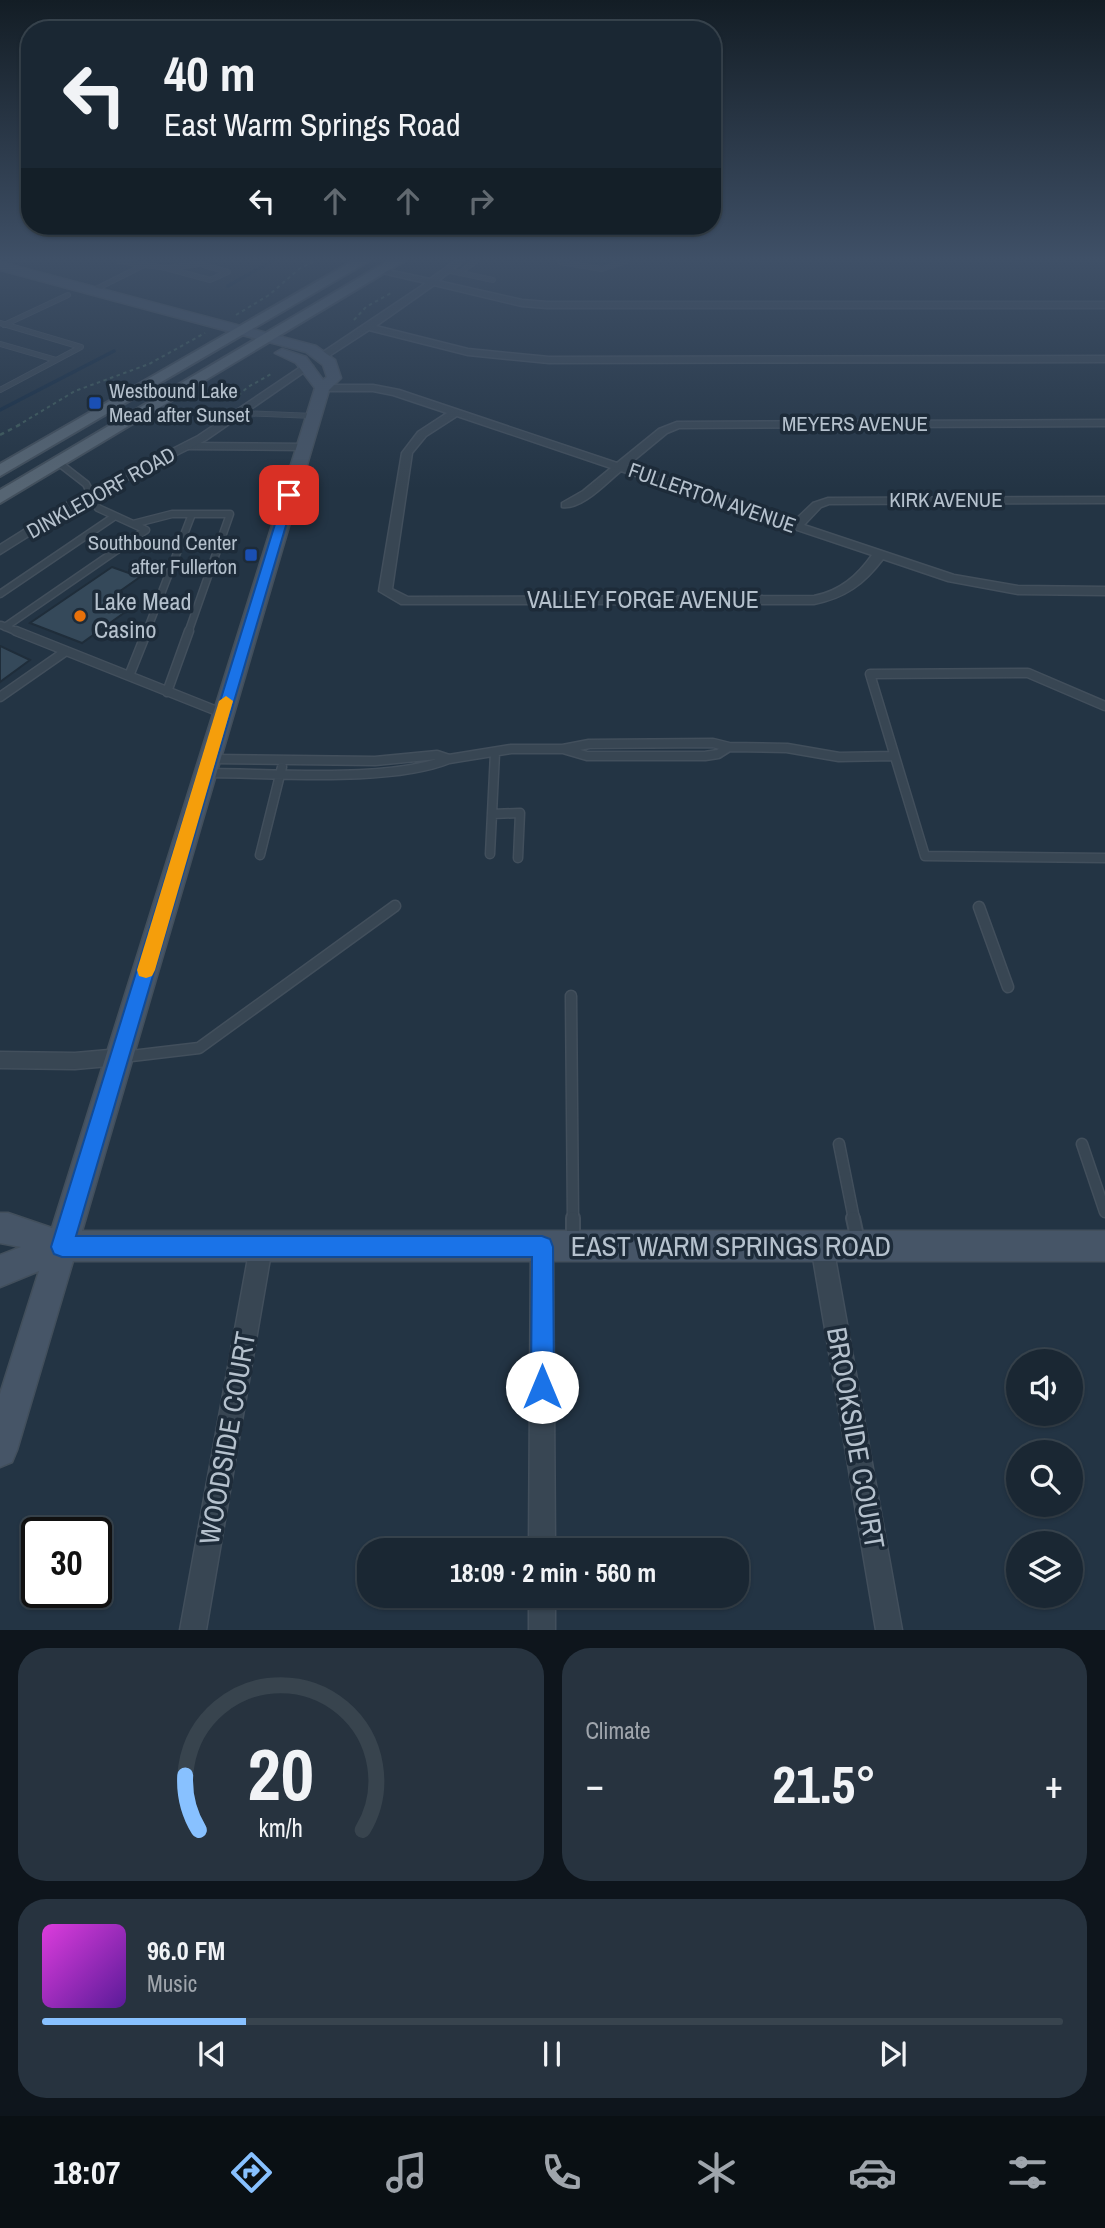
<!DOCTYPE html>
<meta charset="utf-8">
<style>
:root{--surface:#1a2733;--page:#27333f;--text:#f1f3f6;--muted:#9fa5ac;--line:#38444e;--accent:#88c1ff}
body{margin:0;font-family:"Archivo Narrow",sans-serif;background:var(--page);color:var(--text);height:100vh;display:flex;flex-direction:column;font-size:26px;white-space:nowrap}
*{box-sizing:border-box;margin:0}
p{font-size:23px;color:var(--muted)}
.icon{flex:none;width:38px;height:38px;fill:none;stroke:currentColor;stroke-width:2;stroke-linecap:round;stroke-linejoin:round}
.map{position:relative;height:1630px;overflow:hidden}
.side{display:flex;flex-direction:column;gap:18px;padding:18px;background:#0e151c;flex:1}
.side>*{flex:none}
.banner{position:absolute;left:21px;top:21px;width:700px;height:214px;border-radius:28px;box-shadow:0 2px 5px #0004,0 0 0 2px var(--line);background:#1a2733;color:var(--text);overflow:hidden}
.tools{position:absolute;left:1006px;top:1349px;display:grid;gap:14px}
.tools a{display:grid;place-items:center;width:77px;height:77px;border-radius:50%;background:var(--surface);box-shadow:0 2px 5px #0004,0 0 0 2px var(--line);font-size:35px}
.speed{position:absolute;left:21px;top:1517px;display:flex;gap:14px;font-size:35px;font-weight:700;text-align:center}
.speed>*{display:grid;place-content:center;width:91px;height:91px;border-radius:50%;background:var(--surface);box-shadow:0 2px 5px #0004,0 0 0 2px var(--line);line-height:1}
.speed .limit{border:4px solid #111;border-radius:10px;background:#fff;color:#111}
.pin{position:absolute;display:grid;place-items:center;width:60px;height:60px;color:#fff;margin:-30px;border-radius:14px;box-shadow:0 4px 10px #0006}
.me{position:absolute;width:77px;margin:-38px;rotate:0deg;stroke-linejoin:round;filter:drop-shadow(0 0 5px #0008)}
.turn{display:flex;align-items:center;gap:24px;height:147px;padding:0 28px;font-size:32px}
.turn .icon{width:91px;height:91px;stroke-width:2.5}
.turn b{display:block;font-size:49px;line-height:60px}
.lanes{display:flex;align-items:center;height:66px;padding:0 28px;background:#0003;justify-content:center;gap:35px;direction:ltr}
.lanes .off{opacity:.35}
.big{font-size:52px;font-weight:700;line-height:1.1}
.side .widget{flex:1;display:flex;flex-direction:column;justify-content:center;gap:10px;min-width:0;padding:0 24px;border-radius:28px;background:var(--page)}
.side .dial{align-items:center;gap:0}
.dial svg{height:182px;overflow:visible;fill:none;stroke:var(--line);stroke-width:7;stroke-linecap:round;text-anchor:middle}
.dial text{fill:var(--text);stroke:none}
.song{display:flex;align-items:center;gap:21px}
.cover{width:84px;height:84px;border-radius:10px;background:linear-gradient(135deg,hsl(300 70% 55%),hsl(270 70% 35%))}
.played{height:7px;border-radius:4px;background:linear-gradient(90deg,var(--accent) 20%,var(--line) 20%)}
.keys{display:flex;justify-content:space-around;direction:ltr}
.heat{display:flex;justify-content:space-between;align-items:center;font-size:38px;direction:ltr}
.side .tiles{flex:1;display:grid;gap:18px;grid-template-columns:1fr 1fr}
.widget:last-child{grid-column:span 2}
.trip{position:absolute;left:357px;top:1538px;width:392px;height:70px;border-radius:28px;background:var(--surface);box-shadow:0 2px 5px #0004,0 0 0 2px var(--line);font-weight:700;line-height:70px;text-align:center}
.tabs{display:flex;height:112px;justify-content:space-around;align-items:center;background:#0a1014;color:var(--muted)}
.tabs .icon{width:49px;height:49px}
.tabs .active{color:var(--accent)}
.tabs b{font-size:32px;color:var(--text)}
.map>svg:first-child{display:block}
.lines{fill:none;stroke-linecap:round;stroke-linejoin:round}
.stream{stroke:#152c43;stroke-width:3.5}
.building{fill:#35495a;stroke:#1f2d3a;stroke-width:2}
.lane-far4-casing{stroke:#424f5c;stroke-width:6}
.lane-far3-casing{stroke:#424f5c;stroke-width:9}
.lane-far2-casing{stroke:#424f5c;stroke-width:11}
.lane-far1-casing{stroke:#424f5c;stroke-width:13}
.lane-casing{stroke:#424f5c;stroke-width:16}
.street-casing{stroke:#424f5c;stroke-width:3}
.secondary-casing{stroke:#424f5c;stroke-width:3}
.primary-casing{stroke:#424f5c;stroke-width:4}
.path-far1{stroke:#3f5c5c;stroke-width:2;stroke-dasharray:3.5 3.5;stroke-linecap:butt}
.path{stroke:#3f5c5c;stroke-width:2.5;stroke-dasharray:4.5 4.5;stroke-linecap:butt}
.lane-far4{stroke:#384653;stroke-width:4.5}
.lane-far3{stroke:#384653;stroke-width:6}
.lane-far2{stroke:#384653;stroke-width:8}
.lane-far1{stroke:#384653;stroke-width:10}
.lane{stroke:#384653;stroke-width:12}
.street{fill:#384653;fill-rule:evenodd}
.secondary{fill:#465567;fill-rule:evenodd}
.primary{fill:#566573;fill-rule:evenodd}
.route{fill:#1a73e8;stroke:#114b97;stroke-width:2}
.slow{fill:#f59e0b}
.transit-dot{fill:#1a4fb4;stroke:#1d2b39;stroke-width:2.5}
.food-dot{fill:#e8710a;stroke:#1d2b39;stroke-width:2.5}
.labels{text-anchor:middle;stroke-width:7;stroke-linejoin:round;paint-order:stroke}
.far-poi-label{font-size:21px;fill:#b5c1cd;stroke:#1d2b39;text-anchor:start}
.far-street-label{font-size:21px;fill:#b5c1cd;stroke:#1d2b39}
.street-label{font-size:24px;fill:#b5c1cd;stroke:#1d2b39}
.poi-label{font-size:24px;fill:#b5c1cd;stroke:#1d2b39;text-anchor:start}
.near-street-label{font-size:28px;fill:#b5c1cd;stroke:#1d2b39}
</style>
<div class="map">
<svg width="1105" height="1630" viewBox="0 0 1105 1630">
<rect width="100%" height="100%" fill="#233444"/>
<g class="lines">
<path class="stream" d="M228,286l44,-25
M0,410l114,-59"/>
</g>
<path class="building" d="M112,567l28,10 -34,24 22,9 -46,33 -52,-20z
M0,646l30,14 -30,22z"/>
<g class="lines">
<g class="lane-far4-casing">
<path id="lane-far4" d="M119,261l47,7
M560,262l42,7 25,-8
M200,264l28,8 -18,8 -44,-12z
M446,270l47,10
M459,273l17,-12
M94,290l50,-25
M0,323l81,24 -81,43
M4,325l64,-30
M0,344l56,16
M240,413l74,3"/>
</g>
<g class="lane-far3-casing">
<path id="lane-far3" d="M186,446l119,1
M133,524l39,-10h58l-42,119
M0,594l115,-78
M1,625l19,8
M5,627l141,-97 -48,-22 -12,-24 -27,-21
M146,633l46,-119"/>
</g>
<g class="lane-far2-casing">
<path id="lane-far2" d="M16,631l206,82
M129,676l18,-45
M167,692l22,-61
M0,697l66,-46
M1105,706l-77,-33 -158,1 55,182 180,2
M713,743l16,4 -11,7 -13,2h-118l-24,-7 26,-5z
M729,747l58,1 52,9 55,-1
M449,759l62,-10h52
M208,773c66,0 182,10 241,-14l-12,-4 -62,6 -163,-2
M492,814l28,-1 -2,45
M490,854l5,-101
M260,855l22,-88"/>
</g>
<g class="lane-far1-casing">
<path id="lane-far1" d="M979,907l29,80
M571,996l2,223
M123,1057l76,-9 196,-142
M839,1144l15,75
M1082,1144l23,68"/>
</g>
<g class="lane-casing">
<path id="lane" d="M573,1218v22
M853,1218l5,23"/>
</g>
<g class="street-casing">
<path id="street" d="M455,261h9l-26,20 84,19 25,2h558v6h-558l-25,-2 -88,-21 -58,41 92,23 81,8 556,-1v6l-556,1 -81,-8 -99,-25 -43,28h-6v-4l106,-71 -48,-11v-4l52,11z
M305,364l8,2 -107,74 -128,65 -78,49v-9l70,-44 128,-65z
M373,385l26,5 218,73 42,-34 18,-7 428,-2v6l-426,2 -12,5 -40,33 167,55 19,-18 15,-5 277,-1v6l-276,1 -8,3 -17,18 150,50 64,11 87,1v8l-87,-1 -70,-13 -65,-22c-19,25 -38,39 -69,45h-413l-22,-13 23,-138 16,-21 29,-19 -54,-18 -20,-4h-51l-5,-3 5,-3zM457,416l154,52 -28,23 -21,12v4c20,3 44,-24 59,-36l251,84c-15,21 -32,36 -58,41l-406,1 -16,-8 20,-136 14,-17z
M120,1049l7,2 2,6 -2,6 -7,2 -45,4 -75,-1v-16l75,1z
M542,1235l8,4 3,7 2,304h-26l2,-304 3,-7z
M822,1235l8,4 3,7 69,384h-26l-65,-384 3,-7z
M261,1236l8,4 3,7 -66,383h-26l70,-383 3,-7z
M529,1596h26v34h-26z"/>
</g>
<g class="secondary-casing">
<path id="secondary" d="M0,262l316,84 19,14 6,18 -12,12 -247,841h1023v30h-1032l-56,189 -5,12 -12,5v-73l39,-123 -39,16v-32l21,-8 -21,-4v-30h8l44,15 263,-840 -19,-25 -21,-10 7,-4 24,8 17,23 4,-3 -4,-12 -17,-13 -306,-82z"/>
</g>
<g class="primary-casing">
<path id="primary" d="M353,261h16l-369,215v-12z
M388,261h16l-404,242v-13z"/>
</g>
<path class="path-far1" d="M236,315l33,-20 30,-26 15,-8
M354,320l12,-13 27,-15
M233,400l15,-13 25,-14
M17,426l58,-35 74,-27 56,-31"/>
<path class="path" d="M0,435l21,-11"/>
<use href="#lane-far4" class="lane-far4"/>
<use href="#lane-far3" class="lane-far3"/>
<use href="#lane-far2" class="lane-far2"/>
<use href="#lane-far1" class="lane-far1"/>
<use href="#lane" class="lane"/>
<use href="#street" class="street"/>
<use href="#secondary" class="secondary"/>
<use href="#primary" class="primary"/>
</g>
<linearGradient id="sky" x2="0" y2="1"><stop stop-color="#131d25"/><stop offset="0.53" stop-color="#3f5067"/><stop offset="1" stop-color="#3f5067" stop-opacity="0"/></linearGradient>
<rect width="1105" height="489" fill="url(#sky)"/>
<path class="route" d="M289,491l6,4 -219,741h466l8,3 3,8 1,140 -3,8 -9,3 -8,-3 -3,-8 1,-130h-470l-8,-3 -3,-7 233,-752z"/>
<path class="slow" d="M226,696l7,5 -78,269 -3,6 -6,2 -7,-2 -2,-6 82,-269z"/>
<g class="transit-dot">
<rect x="88" y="396" width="14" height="14" rx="3.5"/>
<rect x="244" y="548" width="14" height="14" rx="3.5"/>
</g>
<circle class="food-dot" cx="80" cy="616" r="7"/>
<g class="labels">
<g class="far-poi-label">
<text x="109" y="398">Westbound Lake<tspan x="109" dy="24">Mead after Sunset</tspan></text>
<text x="237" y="550" text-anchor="end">Southbound Center<tspan x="237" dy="24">after Fullerton</tspan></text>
</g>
<g class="far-street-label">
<text x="855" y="431">MEYERS AVENUE</text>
<text transform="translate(101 493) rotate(-29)" y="7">DINKLEDORF ROAD</text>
<text transform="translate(712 498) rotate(19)" y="7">FULLERTON AVENUE</text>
<text x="946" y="507">KIRK AVENUE</text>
</g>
<g class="street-label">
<text x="643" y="608">VALLEY FORGE AVENUE</text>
</g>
<g class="poi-label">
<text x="94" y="610">Lake Mead<tspan x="94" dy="28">Casino</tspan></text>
</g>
<g class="near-street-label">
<text x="731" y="1256">EAST WARM SPRINGS ROAD</text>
<text transform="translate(227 1438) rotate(-80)" y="10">WOODSIDE COURT</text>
<text transform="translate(856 1438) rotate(80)" y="10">BROOKSIDE COURT</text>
</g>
</g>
</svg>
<div class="tools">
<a><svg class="icon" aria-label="sound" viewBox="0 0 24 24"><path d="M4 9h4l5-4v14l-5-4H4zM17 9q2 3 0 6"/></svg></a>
<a><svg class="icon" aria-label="search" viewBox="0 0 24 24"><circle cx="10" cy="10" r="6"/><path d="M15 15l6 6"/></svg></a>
<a><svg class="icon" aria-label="layers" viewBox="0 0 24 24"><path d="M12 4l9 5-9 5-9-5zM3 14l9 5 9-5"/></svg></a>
</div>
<div class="speed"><div class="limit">30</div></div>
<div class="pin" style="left:289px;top:495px;background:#d93025"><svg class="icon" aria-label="arrive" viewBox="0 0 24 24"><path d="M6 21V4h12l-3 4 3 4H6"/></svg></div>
<svg class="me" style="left:542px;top:1387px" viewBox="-20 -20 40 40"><circle r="19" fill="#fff"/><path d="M0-13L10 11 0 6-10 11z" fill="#1a73e8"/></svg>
<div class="trip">18:09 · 2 min · 560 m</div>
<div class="banner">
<div class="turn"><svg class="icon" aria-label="left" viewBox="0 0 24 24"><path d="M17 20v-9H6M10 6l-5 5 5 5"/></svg><div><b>40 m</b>East Warm Springs Road</div></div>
<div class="lanes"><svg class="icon" aria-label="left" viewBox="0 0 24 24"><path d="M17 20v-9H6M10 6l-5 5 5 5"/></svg><svg class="icon off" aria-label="ahead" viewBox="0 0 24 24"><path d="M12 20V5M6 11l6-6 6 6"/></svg><svg class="icon off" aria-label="ahead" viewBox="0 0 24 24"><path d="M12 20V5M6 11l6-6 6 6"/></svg><svg class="icon off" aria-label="right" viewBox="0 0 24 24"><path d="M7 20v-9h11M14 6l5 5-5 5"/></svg></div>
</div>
</div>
<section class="side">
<div class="tiles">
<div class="widget dial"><svg viewBox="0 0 100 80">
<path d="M14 69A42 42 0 1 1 86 69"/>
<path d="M14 69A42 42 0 0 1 8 45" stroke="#88c1ff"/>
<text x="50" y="56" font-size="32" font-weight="700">20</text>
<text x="50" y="72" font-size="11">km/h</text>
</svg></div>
<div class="widget"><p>Climate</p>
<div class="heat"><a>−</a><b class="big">21.5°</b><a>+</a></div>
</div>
<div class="widget">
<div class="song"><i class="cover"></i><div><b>96.0 FM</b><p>Music</p></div></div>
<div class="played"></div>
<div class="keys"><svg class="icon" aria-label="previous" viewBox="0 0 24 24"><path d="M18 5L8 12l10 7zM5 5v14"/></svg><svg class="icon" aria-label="pause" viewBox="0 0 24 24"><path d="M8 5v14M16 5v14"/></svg><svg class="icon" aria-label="next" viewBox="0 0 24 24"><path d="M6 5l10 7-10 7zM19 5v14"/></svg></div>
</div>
</div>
</section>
<nav class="tabs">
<b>18:07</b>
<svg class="icon active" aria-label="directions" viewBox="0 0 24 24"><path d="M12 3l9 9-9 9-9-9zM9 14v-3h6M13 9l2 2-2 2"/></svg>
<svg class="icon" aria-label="music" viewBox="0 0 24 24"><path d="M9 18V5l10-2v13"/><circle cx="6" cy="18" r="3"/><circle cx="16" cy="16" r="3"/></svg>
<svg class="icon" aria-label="phone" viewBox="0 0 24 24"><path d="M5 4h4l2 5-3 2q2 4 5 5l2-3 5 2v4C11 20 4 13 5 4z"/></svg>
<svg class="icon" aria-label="climate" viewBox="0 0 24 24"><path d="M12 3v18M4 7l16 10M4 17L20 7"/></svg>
<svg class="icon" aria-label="car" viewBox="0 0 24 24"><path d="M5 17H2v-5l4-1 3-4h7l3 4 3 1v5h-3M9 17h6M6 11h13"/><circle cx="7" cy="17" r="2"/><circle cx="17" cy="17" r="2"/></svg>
<svg class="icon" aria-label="filters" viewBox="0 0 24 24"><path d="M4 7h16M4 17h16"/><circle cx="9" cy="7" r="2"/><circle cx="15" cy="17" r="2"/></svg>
</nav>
